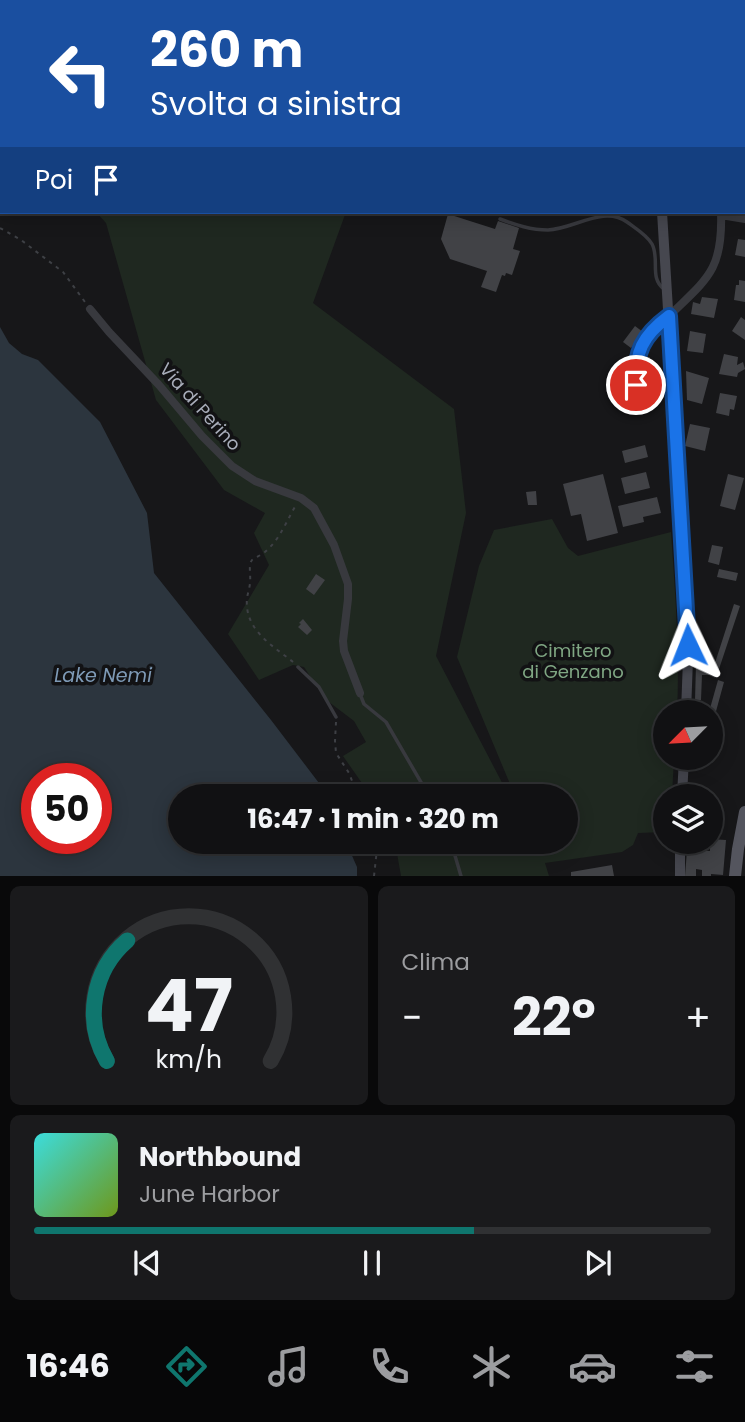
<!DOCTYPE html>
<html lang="it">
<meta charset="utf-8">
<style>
:root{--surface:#111113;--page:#1a1a1c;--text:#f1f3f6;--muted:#9c9da0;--line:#303133;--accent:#0f766e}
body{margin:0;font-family:Poppins,sans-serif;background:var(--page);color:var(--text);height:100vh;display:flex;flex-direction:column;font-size:26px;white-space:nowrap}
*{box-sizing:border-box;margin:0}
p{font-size:23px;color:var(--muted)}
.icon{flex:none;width:38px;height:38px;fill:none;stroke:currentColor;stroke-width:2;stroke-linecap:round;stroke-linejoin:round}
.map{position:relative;height:876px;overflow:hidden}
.drawer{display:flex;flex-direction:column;gap:10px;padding:10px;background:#09090a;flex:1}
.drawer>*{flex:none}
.banner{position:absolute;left:0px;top:0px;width:746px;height:214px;box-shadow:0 4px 18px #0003,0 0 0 2px var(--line);background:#1a4fa0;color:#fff;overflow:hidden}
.needle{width:46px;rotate:246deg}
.buttons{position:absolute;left:653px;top:700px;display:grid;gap:14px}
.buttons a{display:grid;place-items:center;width:70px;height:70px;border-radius:50%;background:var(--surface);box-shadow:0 4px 18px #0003,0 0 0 2px var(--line);font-size:35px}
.speed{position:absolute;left:21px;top:763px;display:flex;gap:14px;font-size:35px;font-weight:700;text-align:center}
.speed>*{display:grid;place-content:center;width:91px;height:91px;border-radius:50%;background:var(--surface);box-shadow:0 4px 18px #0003,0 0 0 2px var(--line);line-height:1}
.speed .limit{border:10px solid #d22;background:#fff;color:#111}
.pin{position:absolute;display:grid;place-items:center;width:60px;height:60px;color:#fff;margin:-30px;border:4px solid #fff;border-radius:50%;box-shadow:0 2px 7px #0007}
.me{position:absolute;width:77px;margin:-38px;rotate:358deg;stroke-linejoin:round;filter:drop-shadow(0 0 5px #0008)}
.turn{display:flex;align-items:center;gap:24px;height:147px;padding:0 35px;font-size:32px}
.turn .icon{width:91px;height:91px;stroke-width:2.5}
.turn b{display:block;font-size:49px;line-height:60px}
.then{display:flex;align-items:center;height:66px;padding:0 35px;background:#0003;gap:14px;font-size:26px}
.big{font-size:52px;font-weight:700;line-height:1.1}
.drawer .tile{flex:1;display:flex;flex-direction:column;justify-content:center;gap:10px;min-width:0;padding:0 24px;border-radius:10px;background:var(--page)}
.drawer .dial{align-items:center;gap:0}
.dial svg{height:182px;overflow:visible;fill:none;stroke:var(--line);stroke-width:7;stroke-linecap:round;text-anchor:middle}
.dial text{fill:var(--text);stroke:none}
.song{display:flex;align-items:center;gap:21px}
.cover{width:84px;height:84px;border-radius:10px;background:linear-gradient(135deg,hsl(180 70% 55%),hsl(80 70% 35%))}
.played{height:7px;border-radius:4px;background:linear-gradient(90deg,var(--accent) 65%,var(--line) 65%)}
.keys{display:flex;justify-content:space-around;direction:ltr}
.heat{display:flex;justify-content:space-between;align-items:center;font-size:38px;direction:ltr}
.drawer .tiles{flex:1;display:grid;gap:10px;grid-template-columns:1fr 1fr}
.tile:last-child{grid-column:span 2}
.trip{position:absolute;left:168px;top:784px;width:410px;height:70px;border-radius:35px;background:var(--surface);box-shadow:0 4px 18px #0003,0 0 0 2px var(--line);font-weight:700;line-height:70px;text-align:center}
.menu{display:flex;height:112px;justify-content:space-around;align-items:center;background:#070708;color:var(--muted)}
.menu .icon{width:49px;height:49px}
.menu .active{color:var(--accent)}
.menu b{font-size:32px;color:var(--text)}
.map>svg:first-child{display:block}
.green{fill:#1f2820}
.water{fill:#2c353e;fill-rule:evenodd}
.building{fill:#414246}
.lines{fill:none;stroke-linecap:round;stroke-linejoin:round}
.path{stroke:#3e4045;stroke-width:2;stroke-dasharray:3.5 5;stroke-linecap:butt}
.service{stroke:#38393e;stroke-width:3.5}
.minor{stroke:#38393e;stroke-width:8}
.secondary{stroke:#46474f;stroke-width:10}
.primary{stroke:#54555e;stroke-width:12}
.route-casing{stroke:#114b97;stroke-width:18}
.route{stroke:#1a73e8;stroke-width:12}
.labels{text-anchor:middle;stroke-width:7;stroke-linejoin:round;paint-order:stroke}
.street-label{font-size:18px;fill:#a8adba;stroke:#121214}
.park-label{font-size:18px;fill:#7fa683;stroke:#121214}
.water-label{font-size:19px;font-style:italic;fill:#7e9ab6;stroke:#121214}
</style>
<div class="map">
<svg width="745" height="876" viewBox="0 0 745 876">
<rect width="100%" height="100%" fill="#171719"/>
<path class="green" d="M0,0h267l2,2h-267v154h-2z
M96,212h250l-33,91 141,106 12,104 -30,143 73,140h-138l-28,-40 23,-14 -12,-21 -29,-22 -21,-32 -11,-2 -34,15 -31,-46 41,-69 -15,-32 11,-20 -41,-23 -68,-90 -50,-177z
M552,519l16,29 10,8 93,-24c4,60 9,120 6,180h-12v46h9l-2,38h-7v36l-27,1 -5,12 -11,7 -77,11 4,13h-148l-6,-34h138l2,4 -1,-4h31v-46h-50l-58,-139 22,-91 15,-36z"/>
<path class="water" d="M0,327l9,16 13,11 16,6 62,62 47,91 7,60 117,147 51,67 4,9h-146v46h166l11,25v9h-357zM37,779h59v59h-59z"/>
<path class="building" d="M448,214l47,15 3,-8 21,7 -6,21 7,2 -8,24 -6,-2 -1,3 -3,-1 -6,17 -15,-5 6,-16 -37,-12 -9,-20z
M738,239l7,1v17l-10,-2z
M739,280l6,1v21l-11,-2 2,-15h3z
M702,297l16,2 -4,19 -23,-4 2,-12 7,2z
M741,317l4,3v20l-13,-9z
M635,326l8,6 -12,16 -8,-6z
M690,331l16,3 -3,19 -16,-2z
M724,354l14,3 -1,8 6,-3 2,7 -7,4 -1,4 -18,-3z
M650,357l1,14 -12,1 -1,-14z
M686,371l23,7 -7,26 -15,-4z
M653,391v7h-13l-1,-6z
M720,393l17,3 -3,14 -4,-1 -1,7 -13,-3z
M690,424l20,4 -5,23 -20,-5z
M645,445l3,12 -23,6 -3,-12z
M646,472l4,16 -25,6 -4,-16z
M603,474l15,59 -31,8 -6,-27 -10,2 -8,-32z
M728,474l16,4 -9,32 -15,-4z
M536,491l1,14h-9l-2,-13z
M657,497l4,16 -18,4 1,5 -21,5 -5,-21z
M712,545l11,2 -4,18 -11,-3z
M719,569l19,4 -2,8 -19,-4z
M316,574l9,6 -11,15 -8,-6z
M734,604l6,2 -23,69h-15l-1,25h-6l1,-35 18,1z
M303,619l9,11 -5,5 -9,-8 3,-3 -2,-1z
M718,680l6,2 -9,33 -6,-3z
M710,839l16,1 -3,35 -12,-1v2h-9v-6l-6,-1v7h-11l2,-26 23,1z
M612,865l2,11h-43v-4z"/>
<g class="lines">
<path class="path" d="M0,228l21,12 42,32 22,30
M293,662c-21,-17 -49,-32 -46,-64 1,-6 3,-11 3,-16 1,-7 -2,-17 2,-22 4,-3 10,-5 14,-9 14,-12 21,-31 30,-46
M336,722l-1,19 1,12 13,20 9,23
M374,876l3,-27 -3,-7"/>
<path class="service" d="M500,219c16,6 31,11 48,11 26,-1 56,-25 79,-8 8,6 20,13 25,22 8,15 -3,34 12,45
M637,385c-2,-31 4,-49 30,-67
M298,667l21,20 17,30
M360,694l4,10 22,18 43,74
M451,842l10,34"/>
<path class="minor" d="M725,0v2
M744,47v15
M721,215l24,4
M90,309l19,23 50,53 43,51 30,30 23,15 46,17 13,10 20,37 14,39v15l-5,42 1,10 16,42
M669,316c39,-38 54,-46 52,-104"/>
<path class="secondary" d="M504,0l1,2
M662,212l25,406 1,41 -2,53
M682,796l2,-38
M680,842v34"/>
<path class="primary" d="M735,876l3,-27 7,-37"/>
</g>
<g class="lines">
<g class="route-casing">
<path id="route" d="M636,385c-1,-33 6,-49 33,-69l19,329"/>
</g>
<use href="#route" class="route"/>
</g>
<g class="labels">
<g class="street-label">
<text transform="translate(200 407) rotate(48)" y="6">Via di Perino</text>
</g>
<g class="park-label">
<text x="573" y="657">Cimitero<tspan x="573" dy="21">di Genzano</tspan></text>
</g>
<g class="water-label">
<text x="103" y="682">Lake Nemi</text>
</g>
</g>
</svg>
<div class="buttons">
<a><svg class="needle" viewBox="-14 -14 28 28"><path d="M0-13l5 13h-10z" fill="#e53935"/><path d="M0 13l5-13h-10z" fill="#9c9da0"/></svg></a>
<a><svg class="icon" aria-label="layers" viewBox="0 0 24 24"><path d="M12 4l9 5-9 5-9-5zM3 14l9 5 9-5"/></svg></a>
</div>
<div class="speed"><div class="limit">50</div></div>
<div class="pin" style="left:636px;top:385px;background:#d93025"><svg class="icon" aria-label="arrive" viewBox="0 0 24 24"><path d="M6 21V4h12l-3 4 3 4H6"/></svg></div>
<svg class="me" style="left:688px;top:645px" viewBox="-20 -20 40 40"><path d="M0-17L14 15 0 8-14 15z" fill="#1a73e8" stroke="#fff" stroke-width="4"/></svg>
<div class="trip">16:47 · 1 min · 320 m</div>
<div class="banner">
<div class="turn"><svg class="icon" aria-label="left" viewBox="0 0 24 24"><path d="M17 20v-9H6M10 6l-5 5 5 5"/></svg><div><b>260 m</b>Svolta a sinistra</div></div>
<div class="then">Poi<svg class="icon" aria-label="arrive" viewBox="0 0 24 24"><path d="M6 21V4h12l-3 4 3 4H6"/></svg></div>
</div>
</div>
<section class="drawer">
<div class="tiles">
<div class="tile dial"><svg viewBox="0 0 100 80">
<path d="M14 69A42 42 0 1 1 86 69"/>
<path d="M14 69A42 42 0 0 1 23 16" stroke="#0f766e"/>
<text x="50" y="56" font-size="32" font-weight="700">47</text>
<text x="50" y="72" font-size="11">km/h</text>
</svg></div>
<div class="tile"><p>Clima</p>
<div class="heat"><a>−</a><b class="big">22°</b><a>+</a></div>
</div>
<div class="tile">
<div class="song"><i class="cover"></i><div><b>Northbound</b><p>June Harbor</p></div></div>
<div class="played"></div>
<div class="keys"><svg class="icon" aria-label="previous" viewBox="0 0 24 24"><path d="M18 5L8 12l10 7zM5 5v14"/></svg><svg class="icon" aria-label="pause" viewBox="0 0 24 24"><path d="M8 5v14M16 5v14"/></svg><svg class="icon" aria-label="next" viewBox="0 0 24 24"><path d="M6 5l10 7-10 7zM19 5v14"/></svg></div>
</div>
</div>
</section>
<nav class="menu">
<b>16:46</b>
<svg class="icon active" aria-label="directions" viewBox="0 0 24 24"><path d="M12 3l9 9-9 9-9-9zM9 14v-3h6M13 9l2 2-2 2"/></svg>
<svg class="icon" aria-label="music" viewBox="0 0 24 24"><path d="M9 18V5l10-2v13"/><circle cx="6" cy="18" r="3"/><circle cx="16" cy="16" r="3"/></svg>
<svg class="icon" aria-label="phone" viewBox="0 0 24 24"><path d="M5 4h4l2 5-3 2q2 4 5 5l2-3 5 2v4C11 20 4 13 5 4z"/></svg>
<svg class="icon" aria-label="climate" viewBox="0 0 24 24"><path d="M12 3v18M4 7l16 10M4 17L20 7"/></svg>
<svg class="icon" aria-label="car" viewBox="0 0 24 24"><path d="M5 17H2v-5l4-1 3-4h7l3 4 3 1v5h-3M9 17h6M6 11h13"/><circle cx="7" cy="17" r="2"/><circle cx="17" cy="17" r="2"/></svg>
<svg class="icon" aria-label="filters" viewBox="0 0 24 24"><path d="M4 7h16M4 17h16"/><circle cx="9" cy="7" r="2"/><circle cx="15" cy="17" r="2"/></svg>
</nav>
